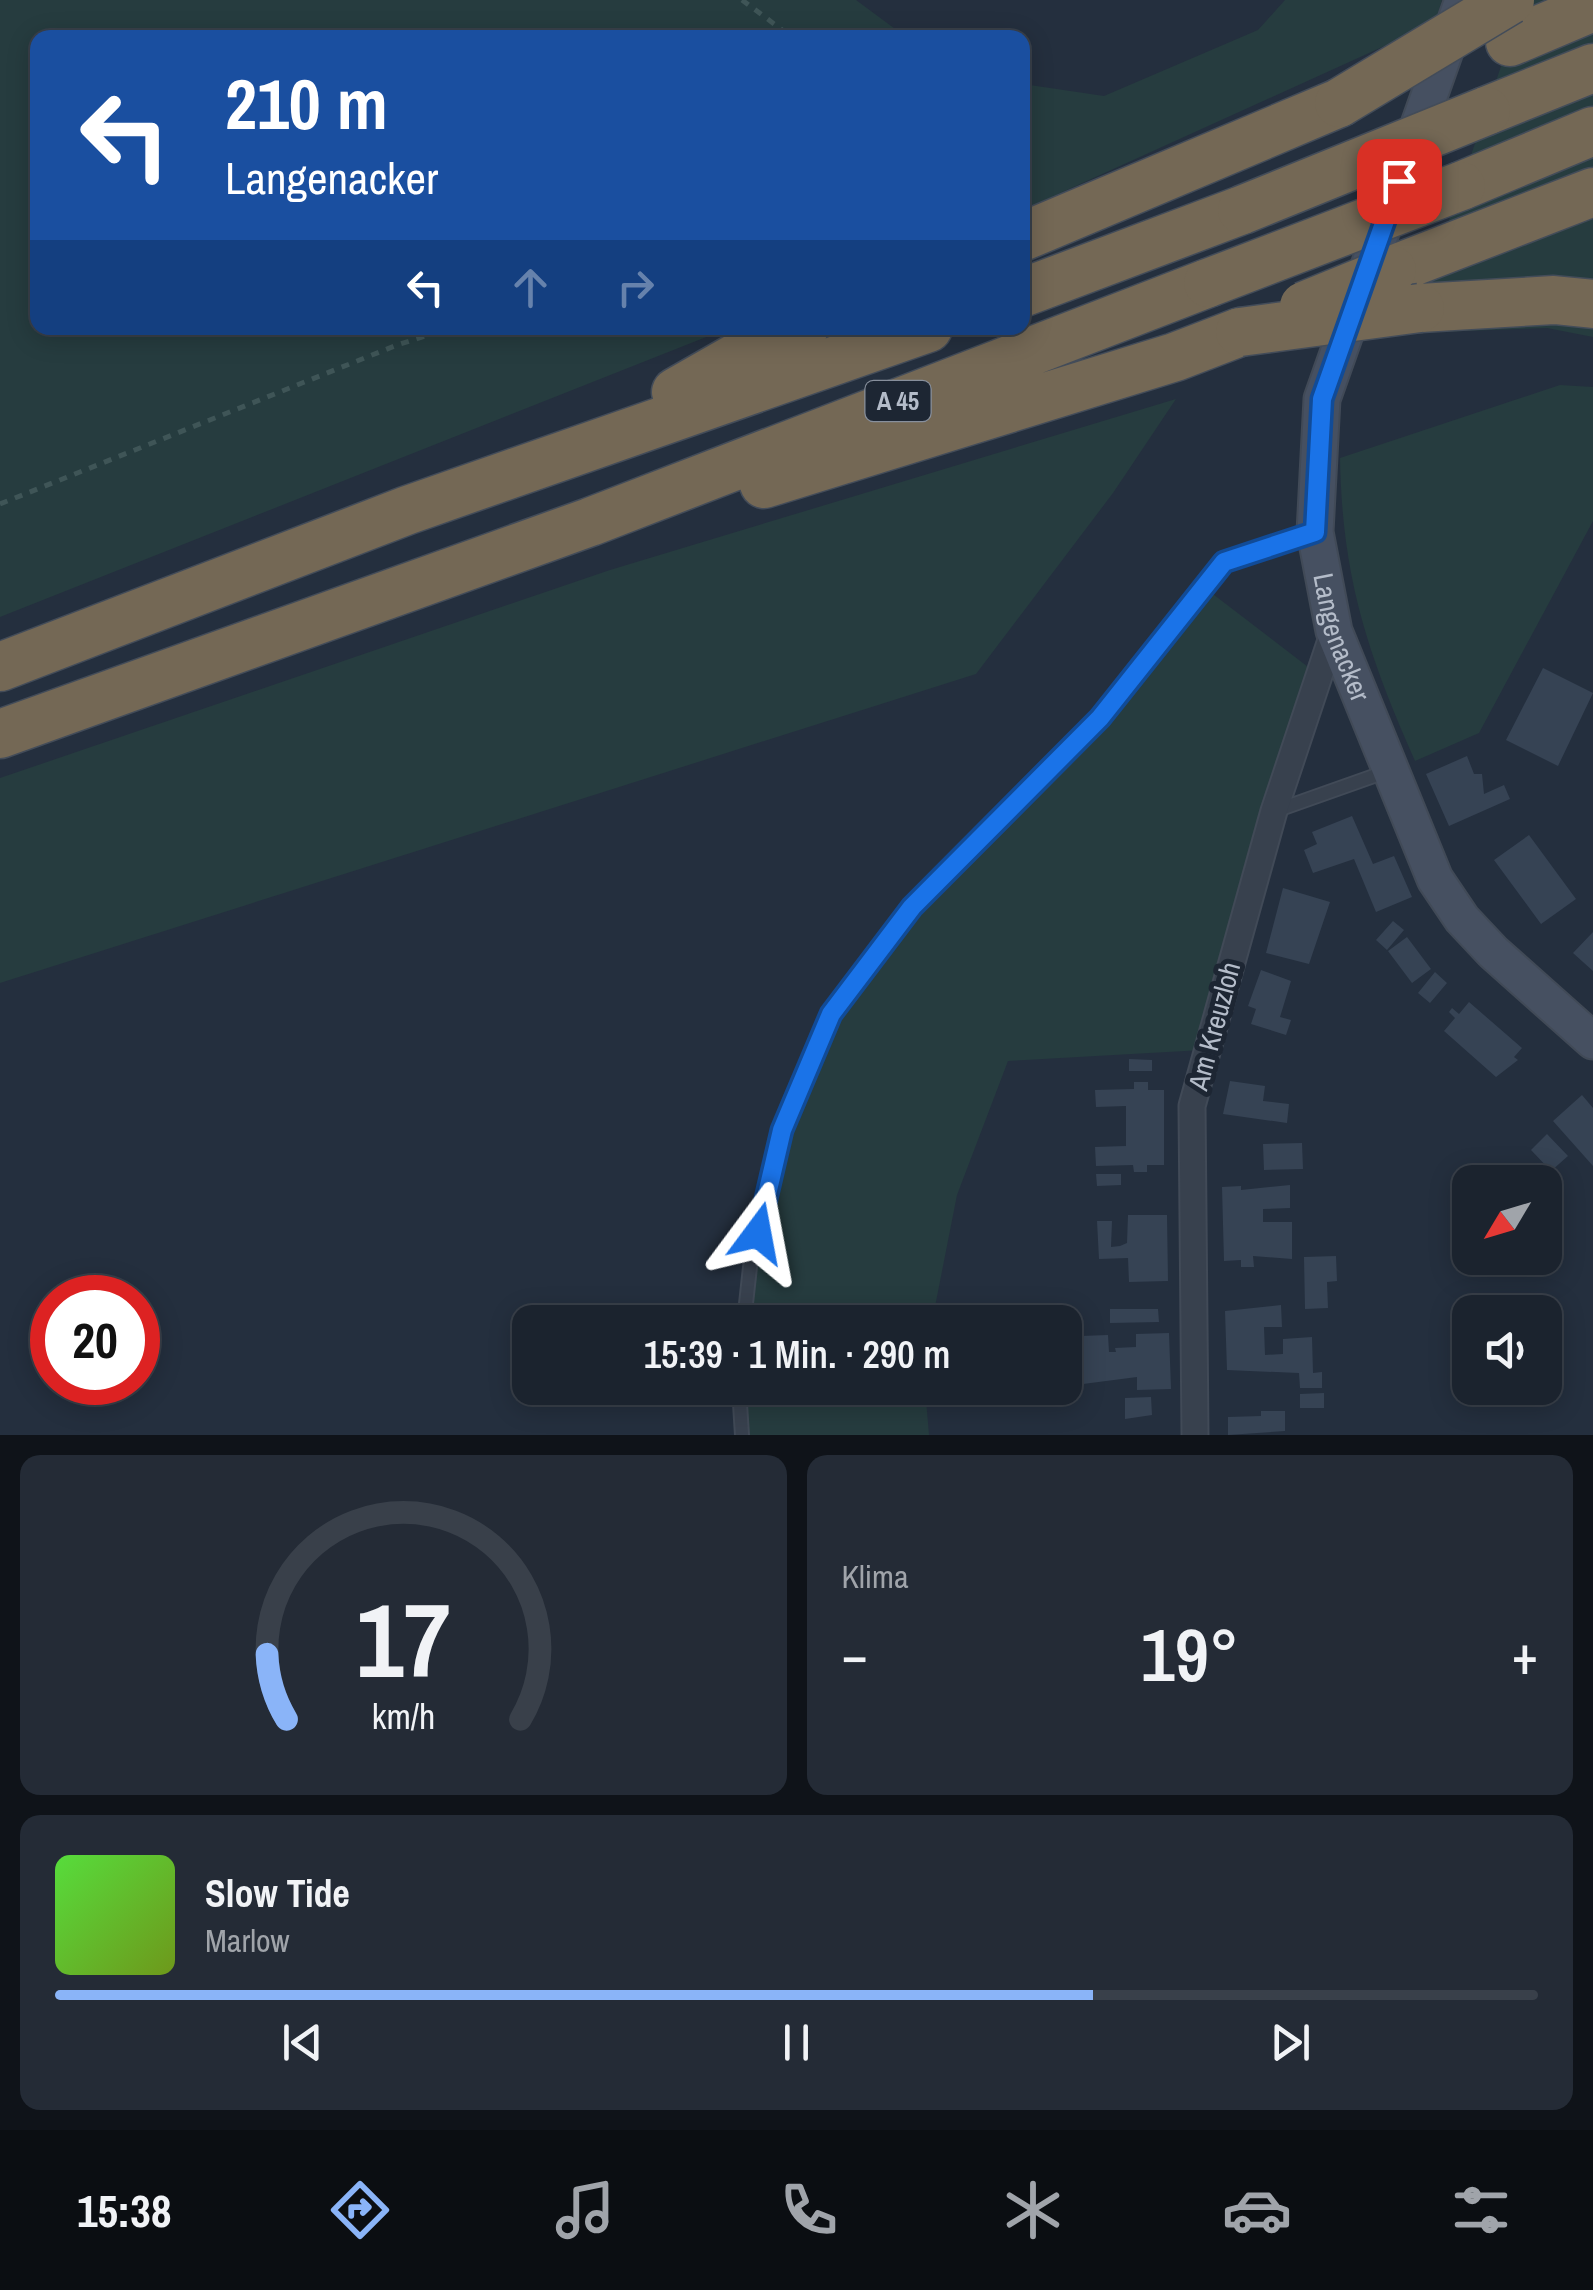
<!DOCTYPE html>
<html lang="de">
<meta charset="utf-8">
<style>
:root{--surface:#1b232e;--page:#242b36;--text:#f1f3f6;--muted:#a0a4aa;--line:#39404a;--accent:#8ab4f8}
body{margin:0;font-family:"Archivo Narrow",sans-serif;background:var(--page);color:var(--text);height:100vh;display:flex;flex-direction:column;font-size:38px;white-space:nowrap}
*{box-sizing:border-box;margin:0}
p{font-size:32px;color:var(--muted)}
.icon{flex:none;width:55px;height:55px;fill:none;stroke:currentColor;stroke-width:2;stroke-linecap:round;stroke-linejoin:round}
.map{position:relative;height:1435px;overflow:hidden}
.details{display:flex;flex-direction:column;gap:20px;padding:20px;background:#0f1319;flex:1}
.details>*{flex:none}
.hud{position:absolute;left:30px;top:30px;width:1000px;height:305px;border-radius:20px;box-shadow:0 5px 25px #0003,0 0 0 2px var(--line);background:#1a4fa0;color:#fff;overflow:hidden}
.needle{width:65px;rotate:232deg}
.buttons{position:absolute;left:1452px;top:1165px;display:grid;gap:20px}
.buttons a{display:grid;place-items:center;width:110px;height:110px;border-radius:20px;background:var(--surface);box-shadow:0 5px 25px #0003,0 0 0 2px var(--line);font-size:50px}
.speed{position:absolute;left:30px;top:1275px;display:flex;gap:20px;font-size:50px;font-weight:700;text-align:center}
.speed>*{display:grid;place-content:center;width:130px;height:130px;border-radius:50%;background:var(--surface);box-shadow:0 5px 25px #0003,0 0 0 2px var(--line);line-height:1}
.speed .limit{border:15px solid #d22;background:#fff;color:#111}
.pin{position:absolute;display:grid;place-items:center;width:85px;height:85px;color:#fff;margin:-42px;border-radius:20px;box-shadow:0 5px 15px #0006}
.me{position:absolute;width:110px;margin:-55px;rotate:13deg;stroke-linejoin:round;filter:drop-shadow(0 0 8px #0008)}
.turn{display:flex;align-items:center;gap:35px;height:210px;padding:0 30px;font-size:45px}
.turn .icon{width:130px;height:130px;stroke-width:2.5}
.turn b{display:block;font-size:70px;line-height:85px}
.lanes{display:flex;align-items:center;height:95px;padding:0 30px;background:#0003;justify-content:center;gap:50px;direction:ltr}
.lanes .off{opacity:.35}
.big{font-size:75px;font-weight:600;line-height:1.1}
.details .widget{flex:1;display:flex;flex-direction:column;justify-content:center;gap:15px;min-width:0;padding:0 35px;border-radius:20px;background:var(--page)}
.details .dial{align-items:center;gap:0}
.dial svg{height:260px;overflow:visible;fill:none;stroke:var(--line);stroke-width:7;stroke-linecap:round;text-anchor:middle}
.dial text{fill:var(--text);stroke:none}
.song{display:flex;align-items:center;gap:30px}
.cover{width:120px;height:120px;border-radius:15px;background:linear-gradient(135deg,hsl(110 70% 55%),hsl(80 70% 35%))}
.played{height:10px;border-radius:5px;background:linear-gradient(90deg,var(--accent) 70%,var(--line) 70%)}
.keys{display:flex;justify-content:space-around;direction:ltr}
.heat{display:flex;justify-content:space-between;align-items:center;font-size:55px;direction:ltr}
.details .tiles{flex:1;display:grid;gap:20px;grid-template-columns:1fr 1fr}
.widget:last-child{grid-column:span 2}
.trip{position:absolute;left:512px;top:1305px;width:570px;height:100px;border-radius:20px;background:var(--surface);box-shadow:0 5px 25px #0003,0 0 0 2px var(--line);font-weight:600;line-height:100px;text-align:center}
.tab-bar{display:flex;height:160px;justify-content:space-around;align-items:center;background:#0b0e12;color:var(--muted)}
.tab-bar .icon{width:70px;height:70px}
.tab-bar .active{color:var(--accent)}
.tab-bar b{font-size:45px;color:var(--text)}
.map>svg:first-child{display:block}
.green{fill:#263c3f}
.building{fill:#364354}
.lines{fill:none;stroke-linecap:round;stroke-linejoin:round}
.lane-casing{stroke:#414a57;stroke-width:16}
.street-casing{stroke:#414a57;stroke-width:29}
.secondary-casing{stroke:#414a57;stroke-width:39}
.highway-casing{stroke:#434c59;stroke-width:51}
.path{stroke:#3f5557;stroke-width:5;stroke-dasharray:8 8;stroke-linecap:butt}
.lane{stroke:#38414e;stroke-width:12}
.street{stroke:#38414e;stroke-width:25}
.secondary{stroke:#465061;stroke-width:35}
.highway{stroke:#746855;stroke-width:48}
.highway-bridge-casing{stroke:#434c59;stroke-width:51;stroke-linecap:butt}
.highway-bridge{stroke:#746855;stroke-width:48}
.route-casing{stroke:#114b97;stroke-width:25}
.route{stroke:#1a73e8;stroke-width:18}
.labels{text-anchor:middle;stroke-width:10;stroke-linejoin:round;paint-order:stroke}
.shield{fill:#1d2633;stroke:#878f9c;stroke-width:2.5}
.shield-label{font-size:25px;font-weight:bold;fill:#b4bcc9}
.street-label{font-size:28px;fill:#b4bcc9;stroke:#1d2633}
</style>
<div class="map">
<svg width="1593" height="1435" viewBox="0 0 1593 1435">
<rect width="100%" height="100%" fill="#242f3e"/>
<path class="green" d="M0,0h856l50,37 -868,1v290h691l-729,289z
M1285,0h157l-7,23 -412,187v-126l81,12 154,-66z
M1529,0h64v337l-46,-9 -136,5 111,-329z
M1560,385l33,2v134l-114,212 -64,28c-48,-109 -73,-184 -75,-303z
M1176,399l-63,94 -137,181 -976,309v-205l610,-208z
M1205,588l107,82 -109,380 -195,11 -51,134 -25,127h-187l37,-192 51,-117 79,-106 190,-189z
M740,1388h185l4,47h-186z"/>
<path class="building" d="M1543,668l50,25 -35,73 -52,-26z
M1467,756l7,18h8l2,20 20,-9 6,14 -61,27 -23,-52z
M1352,816l21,48 21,-8 18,41 -36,15 -22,-53 -41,14 -9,-23 13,-6 -5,-12z
M1529,835l47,64 -35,25 -47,-64z
M1283,888l47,14 -21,62 -43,-11z
M1393,921l11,9 -17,20 -11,-10z
M1593,932v39l-20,-18z
M1407,937l24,32 -19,14 -24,-32z
M1261,970l30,11 -11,36 11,3 -5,15 -35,-11 5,-15 -8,-3z
M1435,972l12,11 -17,20 -12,-10z
M1469,1002l53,46 -8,9 4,3 -22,17 -52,-46 11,-13 -6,-6 3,-4 7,6z
M1129,1059l23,1v11h-23z
M1230,1081l35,5 -2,15 26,3 -2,19 -64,-9z
M1134,1082h14v8h16v75h-17v7h-13l-1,-7 -37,1 -1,-19 31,-1v-40l-30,1 -1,-17 39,-1z
M1582,1095l11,13v58l-40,-45z
M1547,1134l21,22 -17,15 -20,-21z
M1302,1143l1,26 -39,1 -1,-26z
M1096,1174h25v11l-24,1z
M1290,1185v23l-27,1v13h29v37l-39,-3 1,11h-13v-7l-17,1 -2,-74 19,-1v4z
M1128,1215h39l1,66 -39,1 -1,-24 -29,1 -2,-38h15l-1,26 9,-1 7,-3z
M1336,1256l1,25 -10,1 1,26 -23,1 -1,-52z
M1281,1305l1,22h-18l1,28 18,-1v-15l29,-2 1,36 9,-1v16h-22l-1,-15 -72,-3 -2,-59z
M1110,1309h48l1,13 -49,1z
M1169,1333l2,56 -34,1v-13l-54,7 -2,-48 27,-1 1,17h7l-1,-4 21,-1v-13z
M1324,1393v15h-24v-14z
M1151,1397l1,18 -27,4v-21z
M1261,1411h24v20l-57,4v-18l33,-1z"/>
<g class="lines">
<g class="lane-casing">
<path id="lane" d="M1275,811l113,-40
M744,1322l6,-55 32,-137 49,-116 80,-107 189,-190 124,-155 88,-29
M739,1388l3,47"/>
</g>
<g class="street-casing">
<path id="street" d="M1195,1435l-3,-329 82,-295 60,-180"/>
</g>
<g class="secondary-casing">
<g id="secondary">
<path id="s1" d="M1463,0l-141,399 -7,133 19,99 101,248 27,40 31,33 100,89"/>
</g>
</g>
<g class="highway-casing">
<path id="highway" d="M1510,42l83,-35
M1486,111l107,-43
M1461,186l132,-55
M1022,237l317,-134
M1392,270l201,-78
M1022,293l220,-83
M1420,308l134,-8 39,4
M676,392l70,-40 58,-24
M764,484l411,-127 65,-25
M0,667l408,-157 520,-182
M0,734l590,-212 618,-239"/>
</g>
<path class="path" d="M742,0l51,38
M0,504l397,-159 54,-17"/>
<use href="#lane" class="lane"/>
<use href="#street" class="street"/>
<use href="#secondary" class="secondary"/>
<use href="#highway" class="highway"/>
<g class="highway-bridge-casing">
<path id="highway-bridge" d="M1339,103l171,-103
M1242,210l244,-99
M1208,283l253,-97
M1304,306l88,-36
M1240,332l180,-24"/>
</g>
<use href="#highway-bridge" class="highway-bridge"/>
</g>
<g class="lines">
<g class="route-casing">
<path id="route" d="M758,1233l24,-103 49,-116 81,-107 188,-189 124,-156 91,-30 7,-133 77,-218"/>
</g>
<use href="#route" class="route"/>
</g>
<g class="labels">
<rect class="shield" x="865.5" y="381" width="65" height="40" rx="8"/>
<g class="shield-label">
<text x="898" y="410">A 45</text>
</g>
<g class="street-label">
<text dy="10" stroke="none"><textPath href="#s1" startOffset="665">Langenacker</textPath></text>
<text transform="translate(1214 1026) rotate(-75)" y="10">Am Kreuzloh</text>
</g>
</g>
</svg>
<div class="buttons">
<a><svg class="needle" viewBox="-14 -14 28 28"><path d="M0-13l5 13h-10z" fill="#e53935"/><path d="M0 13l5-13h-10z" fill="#a0a4aa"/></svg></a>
<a><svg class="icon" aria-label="sound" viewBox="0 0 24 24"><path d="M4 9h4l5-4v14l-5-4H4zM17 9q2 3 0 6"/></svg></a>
</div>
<div class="speed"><div class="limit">20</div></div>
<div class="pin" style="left:1399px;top:181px;background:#d93025"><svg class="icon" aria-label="arrive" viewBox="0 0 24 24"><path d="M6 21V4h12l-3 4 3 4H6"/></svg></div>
<svg class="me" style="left:758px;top:1233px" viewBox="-20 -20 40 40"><path d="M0-17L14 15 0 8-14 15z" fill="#1a73e8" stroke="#fff" stroke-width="4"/></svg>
<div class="trip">15:39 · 1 Min. · 290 m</div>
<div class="hud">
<div class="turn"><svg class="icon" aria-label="left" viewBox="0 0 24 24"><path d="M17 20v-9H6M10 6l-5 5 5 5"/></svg><div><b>210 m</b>Langenacker</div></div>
<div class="lanes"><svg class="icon" aria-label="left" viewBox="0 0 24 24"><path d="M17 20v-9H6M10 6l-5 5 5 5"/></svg><svg class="icon off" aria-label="ahead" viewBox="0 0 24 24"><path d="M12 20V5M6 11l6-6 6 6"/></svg><svg class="icon off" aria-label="right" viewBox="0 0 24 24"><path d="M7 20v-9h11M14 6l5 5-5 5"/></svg></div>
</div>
</div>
<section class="details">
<div class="tiles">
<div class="widget dial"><svg viewBox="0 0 100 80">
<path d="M14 69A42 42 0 1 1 86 69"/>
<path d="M14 69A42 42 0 0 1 8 49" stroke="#8ab4f8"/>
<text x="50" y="56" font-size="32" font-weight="700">17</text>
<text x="50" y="72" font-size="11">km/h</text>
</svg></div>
<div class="widget"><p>Klima</p>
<div class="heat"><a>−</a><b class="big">19°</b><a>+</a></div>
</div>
<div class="widget">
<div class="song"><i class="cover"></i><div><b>Slow Tide</b><p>Marlow</p></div></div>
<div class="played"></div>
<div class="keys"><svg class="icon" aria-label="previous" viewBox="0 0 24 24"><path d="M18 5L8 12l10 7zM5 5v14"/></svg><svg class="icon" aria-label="pause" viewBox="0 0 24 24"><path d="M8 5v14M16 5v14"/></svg><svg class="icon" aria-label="next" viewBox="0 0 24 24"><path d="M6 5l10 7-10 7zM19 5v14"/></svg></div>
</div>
</div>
</section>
<nav class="tab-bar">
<b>15:38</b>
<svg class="icon active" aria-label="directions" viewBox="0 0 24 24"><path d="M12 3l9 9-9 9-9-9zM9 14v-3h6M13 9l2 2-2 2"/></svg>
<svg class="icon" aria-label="music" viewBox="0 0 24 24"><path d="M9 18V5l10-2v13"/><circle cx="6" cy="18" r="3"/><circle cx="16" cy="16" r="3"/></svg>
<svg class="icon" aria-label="phone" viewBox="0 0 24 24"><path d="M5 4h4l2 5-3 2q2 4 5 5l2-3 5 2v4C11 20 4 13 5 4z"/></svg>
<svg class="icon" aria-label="climate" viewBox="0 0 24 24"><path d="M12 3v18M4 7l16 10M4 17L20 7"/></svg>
<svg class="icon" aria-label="car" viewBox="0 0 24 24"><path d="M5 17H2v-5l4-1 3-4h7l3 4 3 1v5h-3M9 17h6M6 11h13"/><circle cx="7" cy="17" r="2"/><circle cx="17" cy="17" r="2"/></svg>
<svg class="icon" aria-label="filters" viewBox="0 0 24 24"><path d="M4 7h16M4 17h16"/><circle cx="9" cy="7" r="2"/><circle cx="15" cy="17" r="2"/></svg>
</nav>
